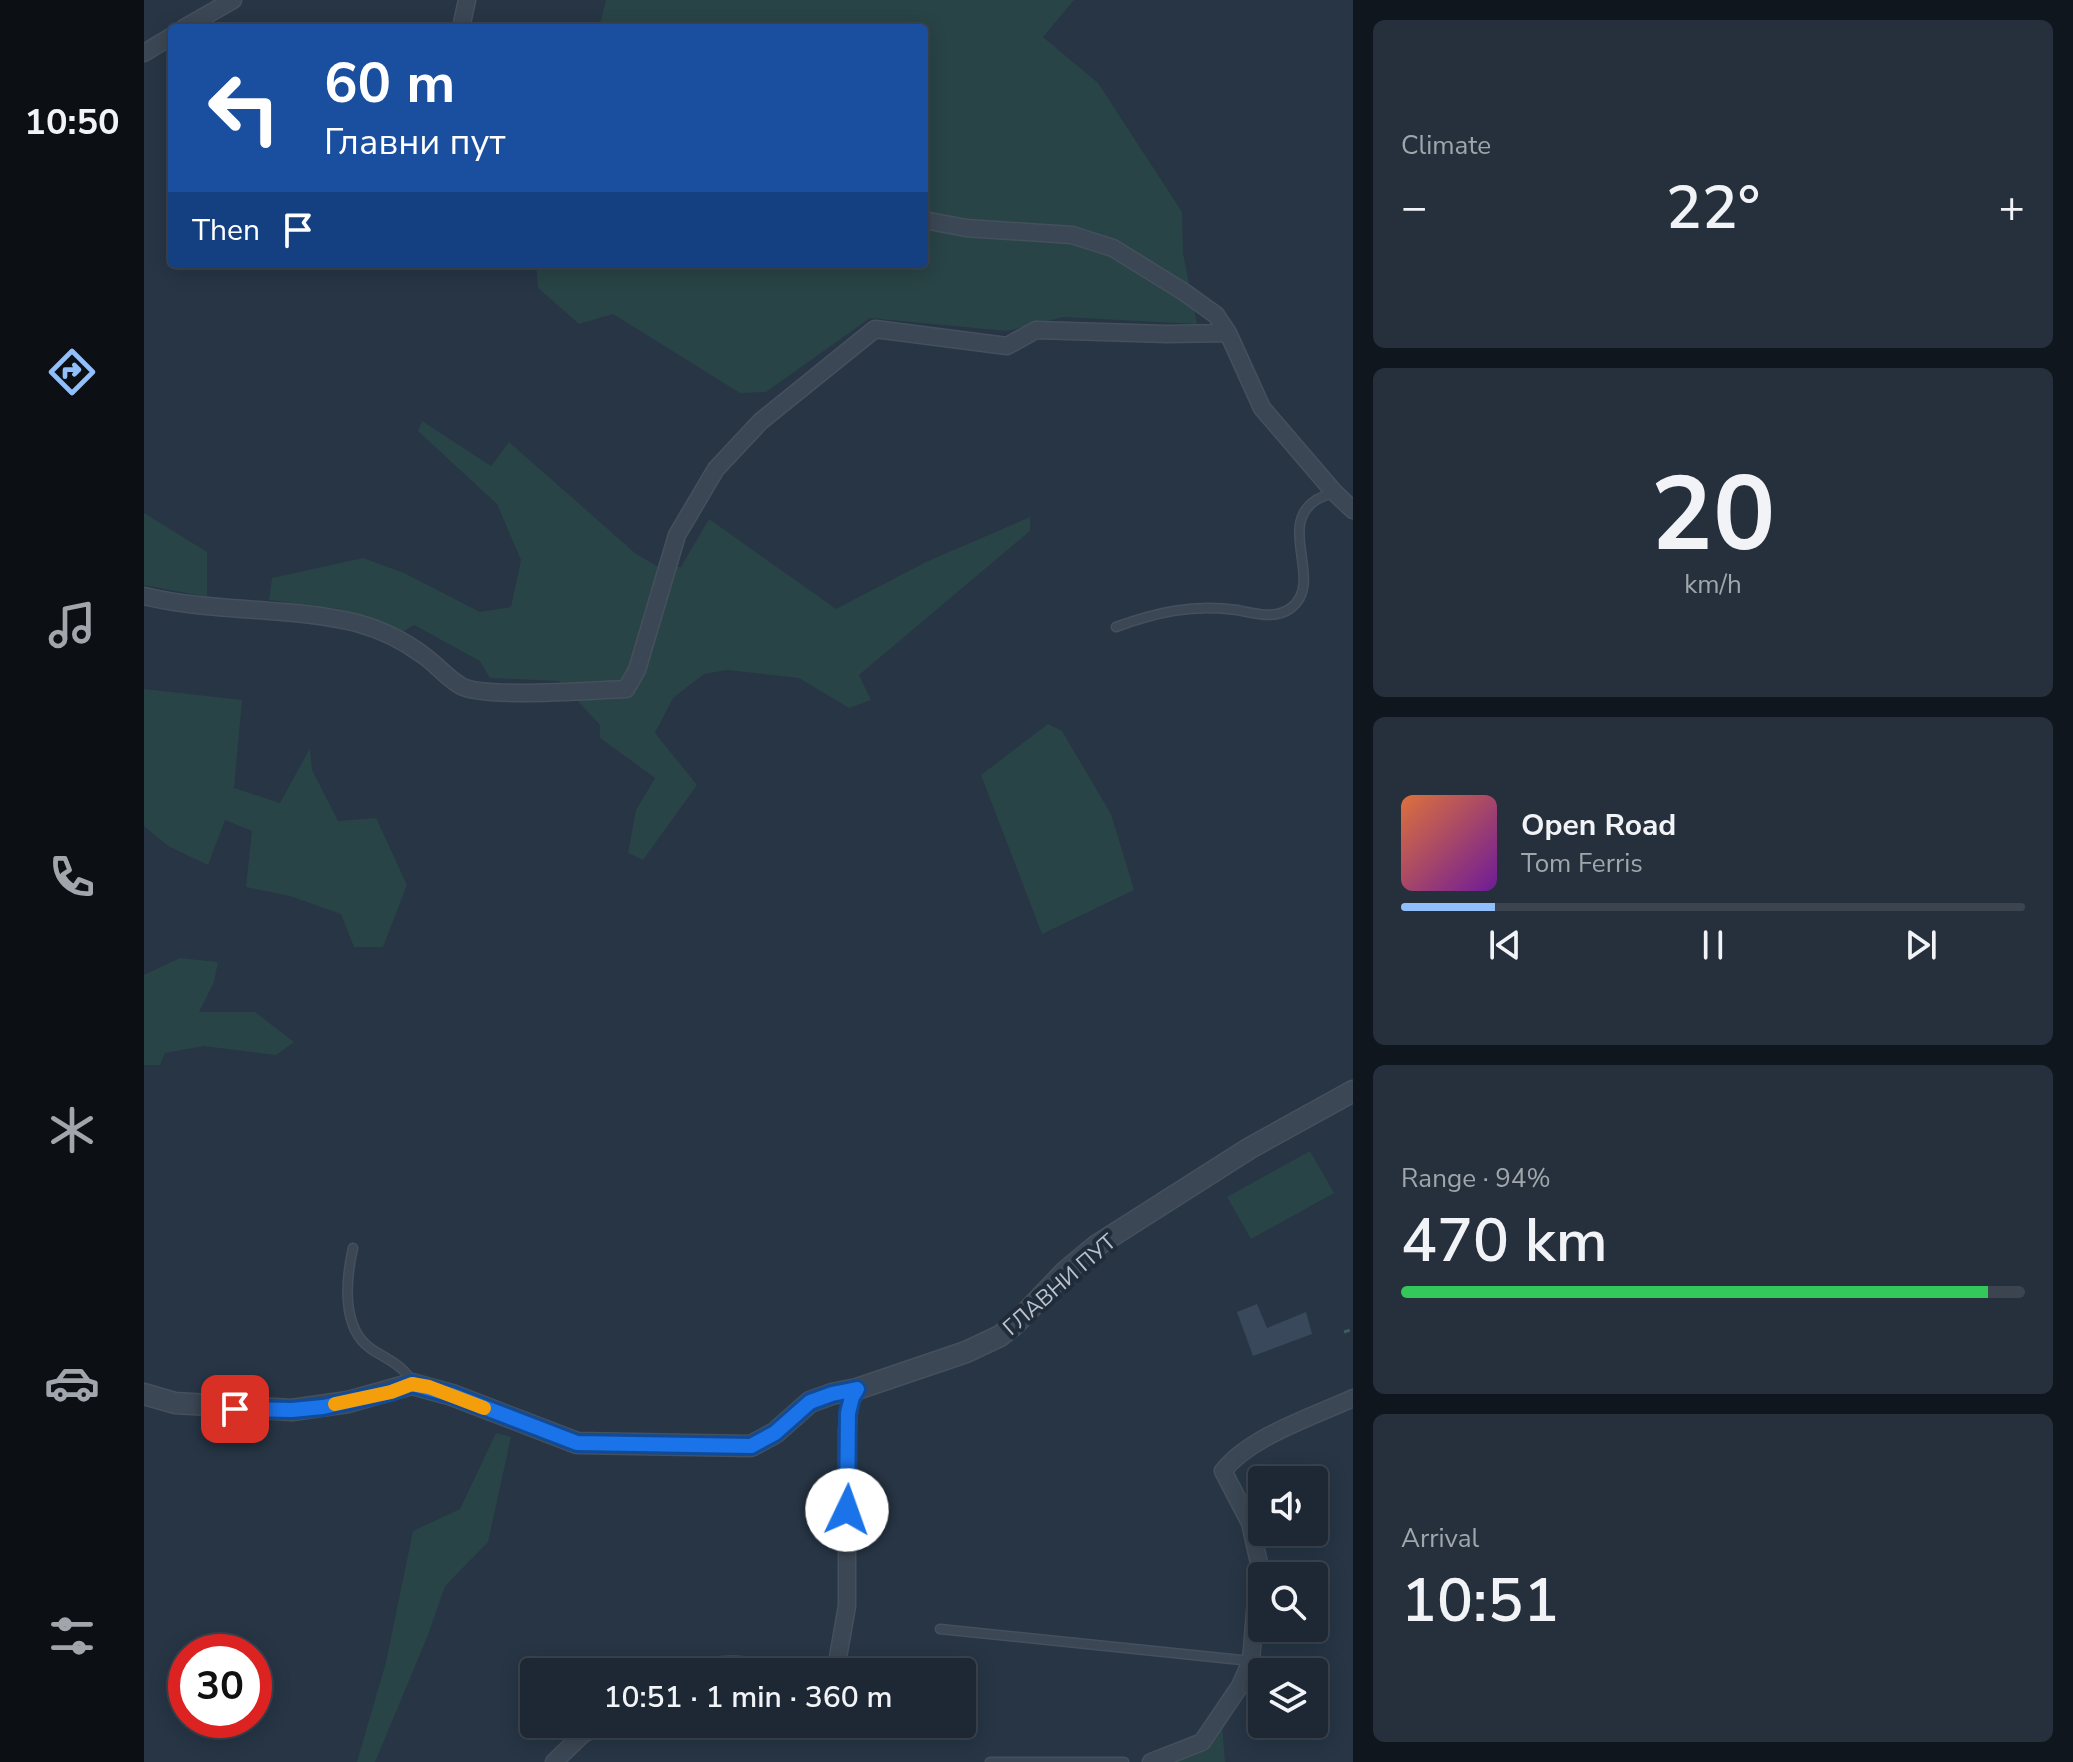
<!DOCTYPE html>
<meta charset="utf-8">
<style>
:root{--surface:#1d2834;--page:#25303c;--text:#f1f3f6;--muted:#a0a6ac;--line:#3b444f;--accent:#91bffb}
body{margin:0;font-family:"Nunito Sans",sans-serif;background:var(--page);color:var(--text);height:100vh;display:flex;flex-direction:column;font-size:30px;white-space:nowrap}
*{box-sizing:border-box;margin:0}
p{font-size:26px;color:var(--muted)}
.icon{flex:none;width:44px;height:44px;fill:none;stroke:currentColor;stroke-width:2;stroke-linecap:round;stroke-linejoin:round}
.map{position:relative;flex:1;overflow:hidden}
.side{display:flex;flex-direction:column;gap:20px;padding:20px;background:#10161d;width:720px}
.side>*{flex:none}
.hud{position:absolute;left:24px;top:24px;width:760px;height:244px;border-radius:8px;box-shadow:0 4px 20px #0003,0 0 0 2px var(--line);background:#1a4fa0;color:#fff;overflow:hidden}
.controls{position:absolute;left:1104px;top:1466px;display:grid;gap:16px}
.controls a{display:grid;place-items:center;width:80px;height:80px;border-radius:8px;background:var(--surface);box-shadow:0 4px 20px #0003,0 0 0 2px var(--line);font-size:40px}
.speed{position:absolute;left:24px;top:1634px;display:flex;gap:16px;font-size:40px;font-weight:700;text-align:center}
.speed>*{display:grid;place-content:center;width:104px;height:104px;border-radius:50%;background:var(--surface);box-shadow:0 4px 20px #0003,0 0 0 2px var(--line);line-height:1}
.speed .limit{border:12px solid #d22;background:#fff;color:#111}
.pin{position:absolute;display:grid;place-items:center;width:68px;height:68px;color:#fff;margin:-34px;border-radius:16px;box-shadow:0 4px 12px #0006}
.me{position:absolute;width:88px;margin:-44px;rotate:3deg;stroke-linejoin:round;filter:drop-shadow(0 0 6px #0008)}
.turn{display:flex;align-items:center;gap:28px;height:168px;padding:0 24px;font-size:36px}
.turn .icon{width:104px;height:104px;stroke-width:2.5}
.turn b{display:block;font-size:56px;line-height:68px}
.then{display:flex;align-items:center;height:76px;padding:0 24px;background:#0003;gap:16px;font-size:30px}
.big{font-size:60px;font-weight:600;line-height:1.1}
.side .card{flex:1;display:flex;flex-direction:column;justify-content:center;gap:12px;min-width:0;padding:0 28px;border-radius:12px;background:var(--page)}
.side .dial{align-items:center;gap:0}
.dial b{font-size:104px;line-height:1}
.song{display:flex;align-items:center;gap:24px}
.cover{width:96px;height:96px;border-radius:12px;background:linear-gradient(135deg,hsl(20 70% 55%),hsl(280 70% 35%))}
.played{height:8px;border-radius:4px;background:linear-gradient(90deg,var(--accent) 15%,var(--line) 15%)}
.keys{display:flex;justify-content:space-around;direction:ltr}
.heat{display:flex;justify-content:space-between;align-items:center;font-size:44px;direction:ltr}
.charge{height:12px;border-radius:6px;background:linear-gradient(90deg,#34c759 94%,var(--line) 0)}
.trip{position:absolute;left:376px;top:1658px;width:456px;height:80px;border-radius:8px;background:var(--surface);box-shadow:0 4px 20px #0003,0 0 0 2px var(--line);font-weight:600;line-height:80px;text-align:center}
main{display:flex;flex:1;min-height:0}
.menu{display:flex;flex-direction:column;width:144px;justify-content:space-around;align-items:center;background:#0c1015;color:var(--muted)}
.menu .icon{width:56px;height:56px}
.menu .current{color:var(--accent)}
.menu b{font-size:36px;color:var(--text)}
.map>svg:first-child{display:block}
.green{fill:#294446}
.building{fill:#39495b}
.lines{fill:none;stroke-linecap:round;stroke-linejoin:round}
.service-casing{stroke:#45505d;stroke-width:11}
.minor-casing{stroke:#45505d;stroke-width:19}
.tertiary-casing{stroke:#45505d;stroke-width:23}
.path{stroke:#425c5d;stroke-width:3;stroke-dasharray:6 6;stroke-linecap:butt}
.service{stroke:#3b4754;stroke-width:8}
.minor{stroke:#3b4754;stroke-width:16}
.tertiary{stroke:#3b4754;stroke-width:20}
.route-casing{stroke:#114b97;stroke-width:20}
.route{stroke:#1a73e8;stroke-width:14}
.slow{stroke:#f59e0b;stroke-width:14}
.labels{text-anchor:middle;stroke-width:8;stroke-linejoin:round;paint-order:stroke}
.street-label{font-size:22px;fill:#b9c2cd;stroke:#202c3a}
</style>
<main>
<nav class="menu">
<b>10:50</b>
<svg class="icon current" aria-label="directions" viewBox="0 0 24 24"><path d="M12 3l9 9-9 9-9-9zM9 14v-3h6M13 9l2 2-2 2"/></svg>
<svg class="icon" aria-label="music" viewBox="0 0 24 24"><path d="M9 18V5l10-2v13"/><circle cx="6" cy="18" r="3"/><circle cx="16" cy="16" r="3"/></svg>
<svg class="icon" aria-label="phone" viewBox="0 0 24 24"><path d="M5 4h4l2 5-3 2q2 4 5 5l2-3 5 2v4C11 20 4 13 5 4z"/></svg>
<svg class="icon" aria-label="climate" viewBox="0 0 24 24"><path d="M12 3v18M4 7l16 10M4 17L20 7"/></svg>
<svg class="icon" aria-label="car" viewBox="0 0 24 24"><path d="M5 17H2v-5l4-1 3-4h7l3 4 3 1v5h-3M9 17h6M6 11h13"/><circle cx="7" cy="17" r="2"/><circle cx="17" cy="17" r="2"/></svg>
<svg class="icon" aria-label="filters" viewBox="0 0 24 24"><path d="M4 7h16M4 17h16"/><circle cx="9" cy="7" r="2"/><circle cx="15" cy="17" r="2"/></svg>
</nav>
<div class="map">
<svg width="1209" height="1762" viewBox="0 0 1209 1762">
<rect width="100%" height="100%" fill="#273545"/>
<path class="green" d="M462,0h468l-31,37 55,46 84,129 1,41 14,71 -134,-7 -56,14 -137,-13 -104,74 -26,1 -127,-79 -34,10 -41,-36 -2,-24h388v-236h-325z
M278,421l69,45 18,-24 127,112 23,13h22l28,-48 127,90 90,-47 104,-45v14l-171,144 12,25 -22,8 -50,-30 -72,-8 -23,4 -31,24 -18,35 42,52 -54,75 -15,-7 8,-43 19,-32 -55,-40v-13l-41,-44 -69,-3 -10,-17 -66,-36 -13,8 -61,-24 -71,-9 3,-22 91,-20 41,15 76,39 31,-5 10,-47 -24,-56 -79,-73z
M0,513l63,39v45l-63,-12z
M0,689l98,11 -8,88 46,15 30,-55 2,22 26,51 38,-3 31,67 -24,62h-29l-13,-33 -51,-18 -44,-9 6,-56 -27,-11 -17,45 -40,-19 -24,-20z
M904,724l14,7 49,83 23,76 -92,44 -61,-159z
M36,958l38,4 -4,20 -15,30h56l39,30 -18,13 -72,-9 -39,7 -5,12h-16v-90z
M1166,1151l24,42 -83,46 -24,-42z
M352,1433l15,4 -23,105 -43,44 -17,49 -53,127h-18l29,-100 27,-131 47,-22z
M1077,1711l4,51h-73l50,-20z"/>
<path class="building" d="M1113,1304l10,24 39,-16 6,22 -59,22 -16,-44z"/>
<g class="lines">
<g class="service-casing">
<path id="service" d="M972,627c41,-15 77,-23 121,-17 17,3 38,10 54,-2 34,-26 -15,-82 25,-108 5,-3 12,-5 17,-8
M209,1248c-7,31 -12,79 17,100 14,10 36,18 42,35
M796,1629l311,32
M846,1762h134"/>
</g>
<g class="minor-casing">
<path id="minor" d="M40,28l49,-28
M317,28l6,-28
M0,53l28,-17
M780,220l42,8 106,7 41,13 71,44 32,23 12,18 34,75 72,84 19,18
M0,596c70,17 143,10 213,27 22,6 47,18 66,32 13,9 24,23 38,31 24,13 132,4 165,3l11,-19 40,-135 39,-66 45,-48 114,-92 132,17 29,-16 131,4 61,-1
M555,1672c24,-13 55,-6 80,0
M680,1672l13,-9 10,-57v-177l3,-26 7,-14
M410,1762l29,-28 19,-10
M1007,1762l51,-20 38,-56 11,-25 8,-98 -9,-40 -27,-52c28,-35 89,-54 130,-73"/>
</g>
<g class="tertiary-casing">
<path id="tertiary" d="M0,1394l31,9 117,7 56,-8 64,-18 40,11 125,48 174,3 24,-13 35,-31 22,-8 25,-5 109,-37 34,-16 15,-12 51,-53 30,-25 154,-98 103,-57"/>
</g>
<path class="path" d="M1200,1332l9,-3"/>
<use href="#service" class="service"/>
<use href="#minor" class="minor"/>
<use href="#tertiary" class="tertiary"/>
</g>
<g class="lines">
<g class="route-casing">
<path id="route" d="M91,1409l57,1 31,-3 68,-15 21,-8 40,11 125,48 174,3 24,-13 35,-31 22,-8 25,-5 -5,8 -4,16 -1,97"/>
</g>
<use href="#route" class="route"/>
<path class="slow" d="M191,1404l56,-12 21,-8 17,3 55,21"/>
</g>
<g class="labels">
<g class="street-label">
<text transform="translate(915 1284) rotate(-41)" y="8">ГЛАВНИ ПУТ</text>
</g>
</g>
</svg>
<div class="controls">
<a><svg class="icon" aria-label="sound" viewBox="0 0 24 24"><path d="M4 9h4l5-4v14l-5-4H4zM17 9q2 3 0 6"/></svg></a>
<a><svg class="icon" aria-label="search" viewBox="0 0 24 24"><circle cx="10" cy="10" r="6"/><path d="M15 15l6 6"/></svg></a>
<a><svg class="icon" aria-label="layers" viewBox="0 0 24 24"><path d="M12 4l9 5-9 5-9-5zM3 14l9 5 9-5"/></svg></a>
</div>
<div class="speed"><div class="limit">30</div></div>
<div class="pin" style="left:91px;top:1409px;background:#d93025"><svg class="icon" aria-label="arrive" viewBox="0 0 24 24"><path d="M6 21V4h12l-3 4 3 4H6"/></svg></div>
<svg class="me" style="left:703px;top:1510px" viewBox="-20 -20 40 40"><circle r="19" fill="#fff"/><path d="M0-13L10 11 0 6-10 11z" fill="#1a73e8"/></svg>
<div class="trip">10:51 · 1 min · 360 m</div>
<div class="hud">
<div class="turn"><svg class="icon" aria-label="left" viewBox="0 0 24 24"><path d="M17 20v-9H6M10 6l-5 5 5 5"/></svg><div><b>60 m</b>Главни пут</div></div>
<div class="then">Then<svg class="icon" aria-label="arrive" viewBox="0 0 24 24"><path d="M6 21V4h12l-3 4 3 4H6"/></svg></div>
</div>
</div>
<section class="side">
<div class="card"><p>Climate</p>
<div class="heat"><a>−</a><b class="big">22°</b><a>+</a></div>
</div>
<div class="card dial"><b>20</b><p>km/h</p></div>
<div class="card">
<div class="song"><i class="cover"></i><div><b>Open Road</b><p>Tom Ferris</p></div></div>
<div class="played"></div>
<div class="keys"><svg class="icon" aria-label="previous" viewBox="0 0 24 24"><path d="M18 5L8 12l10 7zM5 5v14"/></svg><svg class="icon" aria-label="pause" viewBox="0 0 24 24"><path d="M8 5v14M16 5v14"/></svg><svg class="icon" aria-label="next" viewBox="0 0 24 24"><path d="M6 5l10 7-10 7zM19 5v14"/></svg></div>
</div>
<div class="card"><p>Range · 94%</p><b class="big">470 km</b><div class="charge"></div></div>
<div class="card"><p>Arrival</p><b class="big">10:51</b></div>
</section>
</main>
